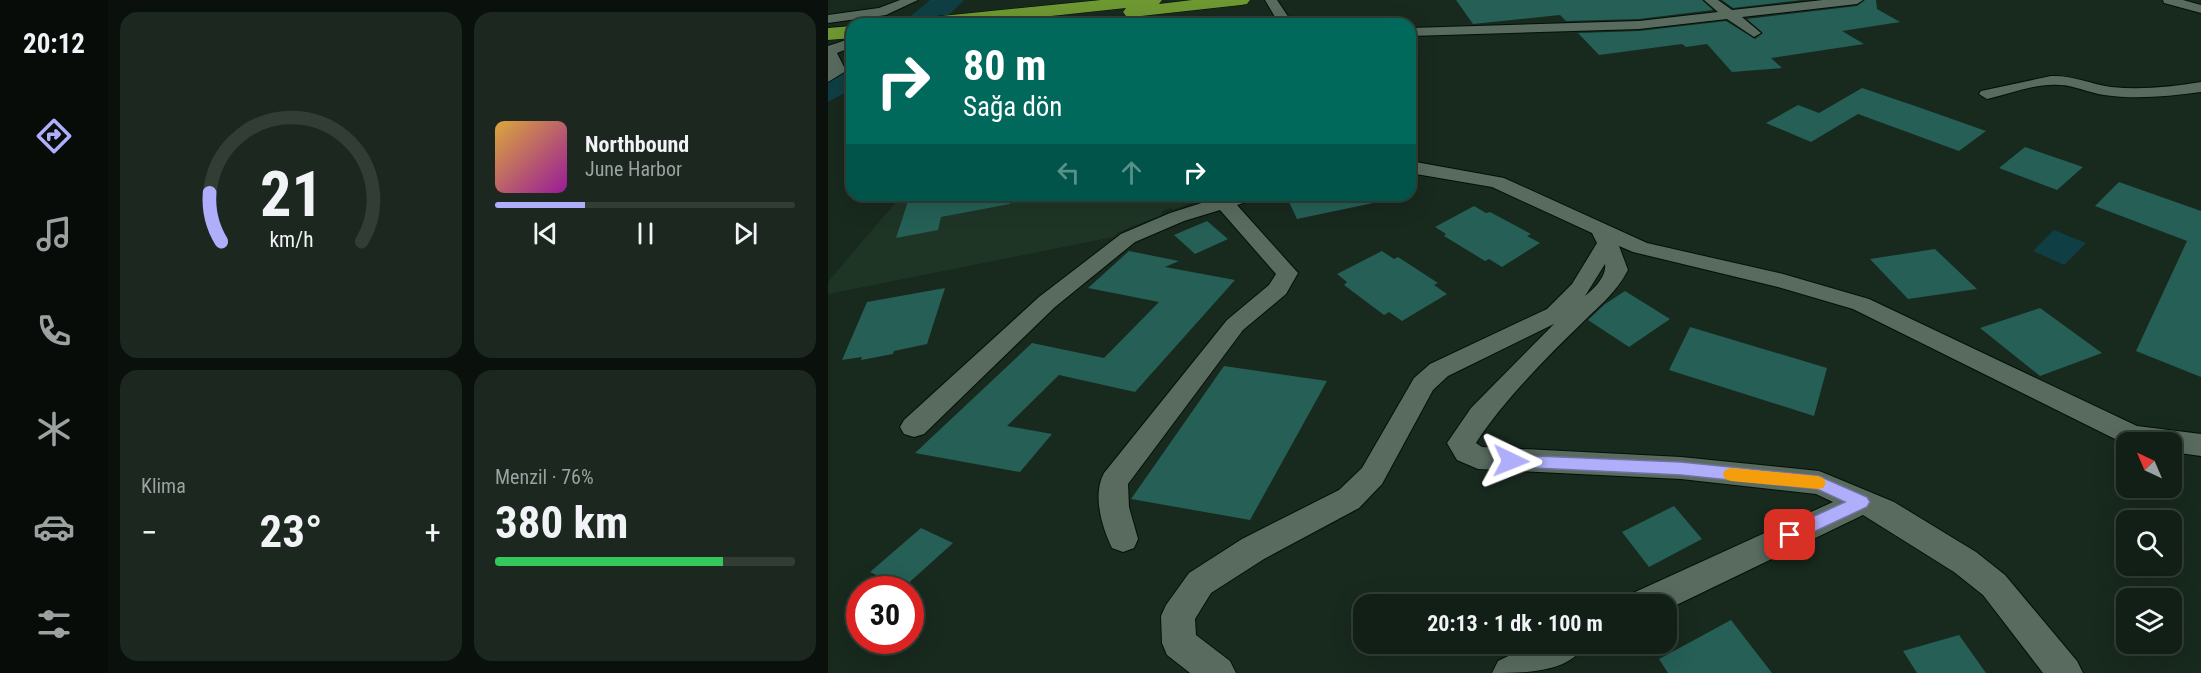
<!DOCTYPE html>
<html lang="tr">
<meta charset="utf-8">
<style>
:root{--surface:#121f16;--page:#1b271f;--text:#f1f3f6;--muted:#9ca2a1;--line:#313d35;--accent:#aeaefa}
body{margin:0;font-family:"Roboto Condensed",sans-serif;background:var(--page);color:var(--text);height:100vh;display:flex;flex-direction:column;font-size:22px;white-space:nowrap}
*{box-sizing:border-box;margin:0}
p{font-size:20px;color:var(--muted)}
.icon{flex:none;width:33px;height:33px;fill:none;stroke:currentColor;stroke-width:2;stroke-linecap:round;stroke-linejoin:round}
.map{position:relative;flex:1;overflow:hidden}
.sheet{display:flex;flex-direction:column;gap:12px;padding:12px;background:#0a110c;width:720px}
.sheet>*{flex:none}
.banner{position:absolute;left:18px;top:18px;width:570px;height:183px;border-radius:18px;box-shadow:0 6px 24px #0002,0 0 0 2px var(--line);background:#00695c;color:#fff;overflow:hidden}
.needle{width:39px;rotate:316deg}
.fabs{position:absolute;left:1288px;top:432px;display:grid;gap:12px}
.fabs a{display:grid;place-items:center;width:66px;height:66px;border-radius:12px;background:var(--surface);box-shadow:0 6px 24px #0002,0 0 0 2px var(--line);font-size:30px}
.speed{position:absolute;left:18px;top:576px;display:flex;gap:12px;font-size:30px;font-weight:700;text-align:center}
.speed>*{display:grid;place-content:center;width:78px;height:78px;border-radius:50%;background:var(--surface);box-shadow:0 6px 24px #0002,0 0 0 2px var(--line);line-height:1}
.speed .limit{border:9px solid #d22;background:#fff;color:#111}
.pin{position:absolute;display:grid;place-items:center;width:51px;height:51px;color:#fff;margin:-26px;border-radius:12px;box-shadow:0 3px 9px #0006}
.me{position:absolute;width:66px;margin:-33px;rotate:92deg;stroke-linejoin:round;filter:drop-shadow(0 0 4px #0008)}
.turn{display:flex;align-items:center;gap:21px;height:126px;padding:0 18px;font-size:27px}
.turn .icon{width:78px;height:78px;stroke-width:2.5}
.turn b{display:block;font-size:42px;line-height:51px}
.lanes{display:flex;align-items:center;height:57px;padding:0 18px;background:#0003;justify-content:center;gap:30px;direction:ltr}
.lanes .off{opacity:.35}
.big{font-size:45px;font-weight:700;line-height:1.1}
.sheet .widget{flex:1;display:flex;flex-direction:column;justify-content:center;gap:9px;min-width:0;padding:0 21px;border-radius:18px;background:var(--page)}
.sheet .dial{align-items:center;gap:0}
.dial svg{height:156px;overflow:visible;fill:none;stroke:var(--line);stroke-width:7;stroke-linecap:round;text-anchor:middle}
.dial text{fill:var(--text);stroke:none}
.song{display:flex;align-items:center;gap:18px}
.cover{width:72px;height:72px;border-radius:9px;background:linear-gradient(135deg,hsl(40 70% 55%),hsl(300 70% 35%))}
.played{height:6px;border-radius:3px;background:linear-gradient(90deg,var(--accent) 30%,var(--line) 30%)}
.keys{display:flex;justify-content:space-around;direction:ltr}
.heat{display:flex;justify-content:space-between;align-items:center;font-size:33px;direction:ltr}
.charge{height:9px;border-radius:4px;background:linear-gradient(90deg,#34c759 76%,var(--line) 0)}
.sheet .tiles{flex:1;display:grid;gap:12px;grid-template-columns:repeat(2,1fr)}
.trip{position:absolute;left:525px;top:594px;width:324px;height:60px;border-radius:18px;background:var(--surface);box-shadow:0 6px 24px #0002,0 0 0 2px var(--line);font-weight:700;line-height:60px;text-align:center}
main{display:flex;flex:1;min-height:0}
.tabs{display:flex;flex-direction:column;width:108px;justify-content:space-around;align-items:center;background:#070c09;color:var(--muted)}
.tabs .icon{width:42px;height:42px}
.tabs .selected{color:var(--accent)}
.tabs b{font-size:27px;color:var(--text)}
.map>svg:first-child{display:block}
.built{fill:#1e3526}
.water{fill:#0f3f44}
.building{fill:#255f56}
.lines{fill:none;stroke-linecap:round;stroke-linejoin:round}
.street-casing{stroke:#031108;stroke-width:2}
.highway-casing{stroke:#031108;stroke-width:1}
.street{fill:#586b5e;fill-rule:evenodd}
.highway{fill:#6e9832;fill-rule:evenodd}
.route{fill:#aeaefa;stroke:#7171a2;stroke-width:1.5}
.slow{fill:#f59e0b}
</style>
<main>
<nav class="tabs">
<b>20:12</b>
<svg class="icon selected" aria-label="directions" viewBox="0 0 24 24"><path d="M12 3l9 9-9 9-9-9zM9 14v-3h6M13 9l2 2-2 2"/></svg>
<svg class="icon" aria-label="music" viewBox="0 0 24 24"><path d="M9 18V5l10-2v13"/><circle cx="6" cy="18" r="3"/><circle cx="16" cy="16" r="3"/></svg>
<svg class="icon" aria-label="phone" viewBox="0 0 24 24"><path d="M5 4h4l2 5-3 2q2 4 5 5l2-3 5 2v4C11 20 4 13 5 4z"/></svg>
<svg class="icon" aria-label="climate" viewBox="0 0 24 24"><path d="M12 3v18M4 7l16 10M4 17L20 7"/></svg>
<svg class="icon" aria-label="car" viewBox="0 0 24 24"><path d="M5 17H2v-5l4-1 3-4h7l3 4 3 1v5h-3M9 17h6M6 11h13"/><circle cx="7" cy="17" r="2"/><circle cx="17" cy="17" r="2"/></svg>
<svg class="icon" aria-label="filters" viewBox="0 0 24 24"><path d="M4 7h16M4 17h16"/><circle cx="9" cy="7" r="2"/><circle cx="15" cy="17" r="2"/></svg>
</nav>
<section class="sheet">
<div class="tiles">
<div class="widget dial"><svg viewBox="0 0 100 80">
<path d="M14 69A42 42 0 1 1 86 69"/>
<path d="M14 69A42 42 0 0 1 8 44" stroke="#aeaefa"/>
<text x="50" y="56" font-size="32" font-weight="700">21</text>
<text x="50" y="72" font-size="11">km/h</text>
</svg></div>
<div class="widget">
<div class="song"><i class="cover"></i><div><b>Northbound</b><p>June Harbor</p></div></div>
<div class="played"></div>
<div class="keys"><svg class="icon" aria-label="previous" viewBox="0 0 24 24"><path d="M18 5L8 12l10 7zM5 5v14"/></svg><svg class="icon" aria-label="pause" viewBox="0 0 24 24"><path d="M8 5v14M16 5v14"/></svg><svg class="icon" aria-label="next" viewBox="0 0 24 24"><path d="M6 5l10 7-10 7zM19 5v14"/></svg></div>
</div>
<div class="widget"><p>Klima</p>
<div class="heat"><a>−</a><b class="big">23°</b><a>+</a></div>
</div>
<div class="widget"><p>Menzil · 76%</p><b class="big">380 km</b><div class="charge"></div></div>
</div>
</section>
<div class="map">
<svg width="1373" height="673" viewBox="0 0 1373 673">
<rect width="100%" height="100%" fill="#18291e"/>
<path class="built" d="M74,195h306l1,1 -36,14 -2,-2 -9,3v4l-44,17 -5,5 -285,57v-11l4,-6z"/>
<path class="water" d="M102,0h34l-24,24h-39z
M24,60v29l-24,13v-25z
M1226,230l32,13 -22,22 -31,-14z"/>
<path class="building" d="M628,0h246l11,10 -74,9 -73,2 -6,-6 -87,9z
M894,0h80l-69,8z
M1037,0h11l1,9 23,13 -58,9 22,13 -93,14 11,10 -50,4 -25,-28 -21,3 -4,-3 -83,11 -21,-22 61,-2 87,-10 29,18 8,-6 -16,-14 110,-13z
M1034,88l56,19 68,24 -27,20 -101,-37 -47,28 -45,-19 32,-18 21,8z
M1197,147l58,20 -26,23 -58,-22z
M1291,182l82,29v166l-65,-26 51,-110 -92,-35z
M82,195h99l1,9 -69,13 -3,13 -42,8z
M476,195h74v7l-81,17 -8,-17 16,-4z
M646,206l12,7 4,-1 41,22 -4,2 13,7 -38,24 -13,-8 -4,2 -41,-25 2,-2 -11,-7z
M379,221l21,18 -33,15 -21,-19z
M1107,249l42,40 -69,10 -38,-40z
M301,251l50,10 -14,6 70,13 -100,112 -76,-17 -52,51 45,8 -32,38 -105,-19 117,-110 72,15 55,-56 -71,-14z
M554,251l12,8 4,-2 40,26 -4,2 13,9 -45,27 -13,-9 -5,3 -40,-30 3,-3 -10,-8z
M117,288l-18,56 -33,7 -1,3 -32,6 1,-3 -20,3 25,-58z
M797,291l45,28 -41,28 -41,-27 17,-16z
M1212,308l62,45 -62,23 -60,-48z
M862,327l137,41 -13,48 -145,-46z
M396,366l103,15 -77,139 -119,-21z
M846,506l28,33 -53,28 -27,-35z
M93,528l32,15 -50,45 -33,-16z
M903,620l41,53h-104l-9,-14z
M1131,635l27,38h-69l-14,-22z"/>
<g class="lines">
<g class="street-casing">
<path id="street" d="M72,0h18l-32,15 -58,8v-8l51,-7z
M437,0h12l16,24h-14z
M876,0h14l14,10 91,-10h40l-6,4 -115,13 19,16 -7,4 -27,-18 -88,10 -229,7v-8l229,-7 79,-9z
M1335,0h20l18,5v8l-37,-10z
M24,38v9l-15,6 9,18 -18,11v-36z
M1223,76c21,-1 40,8 60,11 30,3 60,0 90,-5v10c-32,4 -64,8 -97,3 -15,-2 -30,-10 -45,-10 -24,-2 -48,9 -72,14l-8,-5 2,-3z
M582,161l94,17 143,65 136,31 86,25 268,127 64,8v22l-29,-4v-10l-49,1 -270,-134 -75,-22 -145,-35 -14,-6 9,24c-13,24 -27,34 -45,52 -36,35 -80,79 -107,121l6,4 199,10 138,14 10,4 65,27 82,50 29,23 72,86 6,12h-40l-60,-78 -29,-23 -91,-57 -197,95v-6h-37l4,-11 200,-91 -17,-8 -135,-15 -203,-10 -21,-9 -10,-17 24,-35 83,-84 -106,52 -15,14 -51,94 -23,24 -95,51 -53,34 -16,26 1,16 34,26 6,12h-46l-23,-18 -5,-12 -1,-27 5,-11 23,-32 53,-34 97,-49 23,-22 52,-90 16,-14 117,-55 25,-25 25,-41 -5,-10 -100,-46 -82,-14zM777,264c2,12 -11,25 -20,32z
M379,195h51l-3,4 -18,6 61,68 -12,21 -43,36 -115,154 1,23 9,32 -4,9 -11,4 -11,-4c-10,-21 -20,-53 -8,-75l123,-153 42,-35 7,-11 -56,-64 -36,11 -49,21 -80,65 -131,127 -10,3 -10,-3 -4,-7 4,-7 135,-123 82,-63 49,-21 41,-13z
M705,644h52c-15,29 -61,29 -93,29l6,-12z"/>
</g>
<g class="highway-casing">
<path id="highway" d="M273,0h61l-3,4 33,-4h58l-3,4 -6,1 -109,12 -6,-1 -3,-4 3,-4 -151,16h-62l2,-4 7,-2z
M24,26v12l-24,2v-12z"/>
</g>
<use href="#street" class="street"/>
<use href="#highway" class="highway"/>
</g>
<path class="route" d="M683,455l170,7 138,14 48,21 3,5 -3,5 -77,36 -6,-2 -2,-6 2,-5 61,-28 -28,-13 -136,-14 -170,-8 -6,-2 -2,-4 2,-4z"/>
<path class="slow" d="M903,468l87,8 5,2 3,5 -3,5 -5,1 -87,-8 -6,-2 -2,-5 2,-4z"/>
</svg>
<div class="fabs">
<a><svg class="needle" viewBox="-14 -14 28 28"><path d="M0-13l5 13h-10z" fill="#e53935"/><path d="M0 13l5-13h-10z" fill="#9ca2a1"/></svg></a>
<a><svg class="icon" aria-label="search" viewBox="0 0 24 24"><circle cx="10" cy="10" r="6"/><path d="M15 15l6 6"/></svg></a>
<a><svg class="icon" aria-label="layers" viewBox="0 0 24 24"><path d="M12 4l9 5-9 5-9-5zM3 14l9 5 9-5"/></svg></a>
</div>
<div class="speed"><div class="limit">30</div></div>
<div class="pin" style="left:962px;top:535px;background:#d93025"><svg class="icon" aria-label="arrive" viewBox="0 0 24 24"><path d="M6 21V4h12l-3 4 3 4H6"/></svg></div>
<svg class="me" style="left:683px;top:461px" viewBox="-20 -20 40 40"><path d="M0-17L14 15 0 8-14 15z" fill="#aeaefa" stroke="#fff" stroke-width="4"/></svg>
<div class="trip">20:13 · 1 dk · 100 m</div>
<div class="banner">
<div class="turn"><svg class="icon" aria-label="right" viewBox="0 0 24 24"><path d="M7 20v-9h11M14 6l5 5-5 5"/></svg><div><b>80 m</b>Sağa dön</div></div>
<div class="lanes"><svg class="icon off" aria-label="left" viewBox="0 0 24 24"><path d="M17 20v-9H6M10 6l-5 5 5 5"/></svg><svg class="icon off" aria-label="ahead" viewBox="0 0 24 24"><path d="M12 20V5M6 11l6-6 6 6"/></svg><svg class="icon" aria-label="right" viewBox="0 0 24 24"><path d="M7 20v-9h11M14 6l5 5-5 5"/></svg></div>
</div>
</div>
</main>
